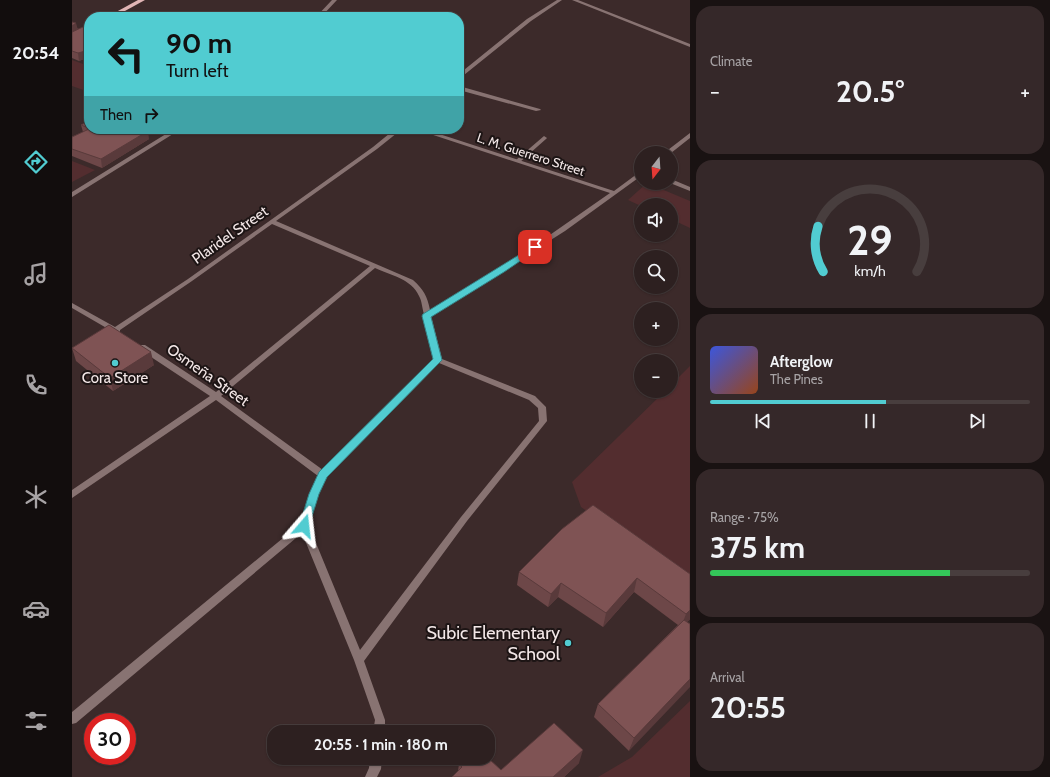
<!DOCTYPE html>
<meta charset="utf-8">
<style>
:root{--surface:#2d2020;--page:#352829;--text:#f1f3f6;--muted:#a7a3a5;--line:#483e3e;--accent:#51ccd1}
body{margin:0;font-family:Cabin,sans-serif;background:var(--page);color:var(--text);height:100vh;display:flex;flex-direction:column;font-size:15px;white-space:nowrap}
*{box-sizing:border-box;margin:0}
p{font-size:13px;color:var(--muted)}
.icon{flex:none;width:22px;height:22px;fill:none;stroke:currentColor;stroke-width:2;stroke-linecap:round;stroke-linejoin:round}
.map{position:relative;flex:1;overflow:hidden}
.side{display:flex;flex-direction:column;gap:6px;padding:6px;background:#191212;width:360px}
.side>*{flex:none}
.hud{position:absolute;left:12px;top:12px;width:380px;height:122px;border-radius:16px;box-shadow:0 1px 3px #0004,0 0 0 1px var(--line);background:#51ccd1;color:#111;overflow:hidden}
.needle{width:26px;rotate:197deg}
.tools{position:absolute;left:562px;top:146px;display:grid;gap:8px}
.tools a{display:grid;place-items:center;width:44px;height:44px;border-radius:50%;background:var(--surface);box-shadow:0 1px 3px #0004,0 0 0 1px var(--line);font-size:20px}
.speed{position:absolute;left:12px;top:713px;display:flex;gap:8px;font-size:20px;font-weight:700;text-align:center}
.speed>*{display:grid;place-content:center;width:52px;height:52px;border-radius:50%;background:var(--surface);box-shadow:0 1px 3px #0004,0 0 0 1px var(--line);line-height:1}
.speed .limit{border:6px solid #d22;background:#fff;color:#111}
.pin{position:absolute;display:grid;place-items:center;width:34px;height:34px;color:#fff;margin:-17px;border-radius:8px;box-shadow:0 2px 6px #0006}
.me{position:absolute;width:44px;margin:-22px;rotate:17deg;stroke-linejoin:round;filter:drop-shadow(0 0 3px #0008)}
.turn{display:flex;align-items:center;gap:14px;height:84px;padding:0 16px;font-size:18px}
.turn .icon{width:52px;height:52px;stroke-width:2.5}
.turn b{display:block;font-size:28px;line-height:34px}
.then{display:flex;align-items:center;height:38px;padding:0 16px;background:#0003;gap:8px;font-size:15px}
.big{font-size:30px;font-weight:700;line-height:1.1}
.side .card{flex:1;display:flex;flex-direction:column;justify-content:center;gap:6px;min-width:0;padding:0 14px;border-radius:16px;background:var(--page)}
.side .dial{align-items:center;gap:0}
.dial svg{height:104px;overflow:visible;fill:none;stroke:var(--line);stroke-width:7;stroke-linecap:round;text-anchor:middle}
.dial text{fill:var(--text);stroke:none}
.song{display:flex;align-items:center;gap:12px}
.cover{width:48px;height:48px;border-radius:6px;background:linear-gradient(135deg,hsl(230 70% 55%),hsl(20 70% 35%))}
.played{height:4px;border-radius:2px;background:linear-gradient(90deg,var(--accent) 55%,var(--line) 55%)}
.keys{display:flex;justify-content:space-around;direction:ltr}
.heat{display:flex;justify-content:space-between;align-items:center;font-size:22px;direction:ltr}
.charge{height:6px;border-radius:3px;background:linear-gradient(90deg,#34c759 75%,var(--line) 0)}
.trip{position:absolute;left:195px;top:725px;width:228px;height:40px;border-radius:16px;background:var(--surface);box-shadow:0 1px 3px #0004,0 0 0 1px var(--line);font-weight:700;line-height:40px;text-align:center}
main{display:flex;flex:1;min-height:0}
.tabs{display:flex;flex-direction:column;width:72px;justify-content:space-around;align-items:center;background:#120d0d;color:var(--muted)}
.tabs .icon{width:28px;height:28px}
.tabs .current{color:var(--accent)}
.tabs b{font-size:18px;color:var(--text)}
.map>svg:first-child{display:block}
.green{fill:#532d2f}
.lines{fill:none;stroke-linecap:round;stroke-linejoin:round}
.service{fill:#887372;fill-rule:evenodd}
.minor{fill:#887372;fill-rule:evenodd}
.primary{fill:#e1b5b5;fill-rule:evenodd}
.wall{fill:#6d4748}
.shaded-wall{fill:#593a3b}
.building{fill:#7f5354;stroke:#593a3b}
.route{fill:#51ccd1;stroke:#358588}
.poi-dot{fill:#51ccd1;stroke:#1d1515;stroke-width:1.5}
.labels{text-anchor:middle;stroke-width:4;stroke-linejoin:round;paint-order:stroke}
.far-street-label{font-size:13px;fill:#f4e8e8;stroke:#1d1515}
.street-label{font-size:15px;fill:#f4e8e8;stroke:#1d1515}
.poi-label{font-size:15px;fill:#f4e8e8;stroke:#1d1515}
.near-poi-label{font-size:18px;fill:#f4e8e8;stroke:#1d1515;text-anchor:end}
</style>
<main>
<nav class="tabs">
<b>20:54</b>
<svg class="icon current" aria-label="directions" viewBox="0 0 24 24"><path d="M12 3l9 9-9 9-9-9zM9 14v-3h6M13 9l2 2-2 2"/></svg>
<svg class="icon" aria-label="music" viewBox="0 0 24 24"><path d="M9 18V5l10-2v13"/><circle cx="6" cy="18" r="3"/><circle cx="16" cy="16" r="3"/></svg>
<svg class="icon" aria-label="phone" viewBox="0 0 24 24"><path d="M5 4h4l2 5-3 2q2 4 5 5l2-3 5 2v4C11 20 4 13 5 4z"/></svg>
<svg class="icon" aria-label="climate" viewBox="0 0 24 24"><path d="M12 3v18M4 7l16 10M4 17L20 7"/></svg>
<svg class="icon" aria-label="car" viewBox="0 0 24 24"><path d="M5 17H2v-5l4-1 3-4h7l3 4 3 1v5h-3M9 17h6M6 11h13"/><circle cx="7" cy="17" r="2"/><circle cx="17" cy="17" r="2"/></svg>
<svg class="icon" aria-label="filters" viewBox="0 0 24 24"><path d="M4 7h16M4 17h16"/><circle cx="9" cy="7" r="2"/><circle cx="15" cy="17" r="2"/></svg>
</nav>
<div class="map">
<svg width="618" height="777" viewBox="0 0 618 777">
<rect width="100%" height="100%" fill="#3c2a2a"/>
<path class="green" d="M0,60l17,6v26l-17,-6z
M0,161l23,9 -23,12z
M575,183l43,18v27l-19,-9v-14l-30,1 -13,-6z
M618,366v219l-109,-78 -9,-25 93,-91h6v-6z
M618,701v76h-92l34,-20z"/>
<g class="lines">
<path class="service" d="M387,86l81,23 1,1 -5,1 -77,-21z
M472,136l3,2 -1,1 -26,23h-4v-2z
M599,179l19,8v4l-20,-8z"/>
<path class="minor" d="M260,0h5l-16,17h-5z
M485,0h5l-31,21 -72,58v-5l68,-55z
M500,0h6l112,44v3z
M102,129h7l-109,68v-5z
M323,129h7l-25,20 -101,72 137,59c11,10 14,16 17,30l104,-64 76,-53 -195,-64h9l190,62 27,-20v5l-76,55 -134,85 11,43 93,37 11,11 1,14 -80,100 -103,140 21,59v12h-12l2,-12 -21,-60 -52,-127 -226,190 -4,1v-12l228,-188 10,-30 8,-18 -102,-76 -144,98v-8l138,-94 -71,-47 -1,-2 1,-2h6l71,47 154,-126 -98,-42 -80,57 -72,49v3h-5l-5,4h-6l-1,-2 7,-5 -38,-22v-5l43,24 73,-48 185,-132zM303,268c15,7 37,11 44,28 3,5 3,12 5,18l-2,2 2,2 10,41 -111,111 -102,-74zM367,363l90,37 9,8 1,13 -78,96 -101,133 -51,-124 9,-32 9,-17z
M618,133v5l-19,15h-7z
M298,758h12l-1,11 -4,8h-12l4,-9z"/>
<path class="primary" d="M66,0h7l-31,17h-7z"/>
</g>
<path class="wall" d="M0,22l6,7 11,-2v30l-10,4 -7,-3z
M17,121v8l60,10 -47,29 -30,-12v-19l11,-5 -2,-7z
M0,348l82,17 -41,26 -37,-30z
M447,572l171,2v45l-3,3 -58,129 -35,-34 4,-13 80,-79 -44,-33 -31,35 -45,-30 -10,10 -31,-22z
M507,763l-15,14h-112l6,-6 1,-7 42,6z"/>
<path class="shaded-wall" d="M4,23l2,7 -6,4v-8z
M16,49l1,8 -10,4 -1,-8z
M76,131l1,8 -47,29 -1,-9z
M79,352l3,13 -41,26 -3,-13z
M565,578l-3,14 -31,35 3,-14z
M489,583l-3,14 -10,10 3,-13z
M618,610v9l-9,8 5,-13z
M618,679v8l-61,64 5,-13z
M511,750l-4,13 -15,14h-11z"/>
<path class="building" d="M0,22l4,1 -4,3z
M13,26l4,1v23l-11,3 -6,-2v-19z
M17,121v7l-8,-3z
M17,129h52l7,2 -47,28 -29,-10v-12z
M37,325l42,27 -41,26 -38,-30z
M521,505l97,69v36l-4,4 -49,-36 -31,35 -45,-30 -10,11 -32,-22 43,-43z
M612,620l6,4v55l-56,59 -36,-34z
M482,723l29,27 -30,27h-101l10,-10 -3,-3 6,-6h23l13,12z"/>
<path class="route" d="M463,245l4,2 -1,2 -34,23 -73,45 11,43 -115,117 -8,17 -10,32 -5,4 -4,-1 -1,-3 10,-32 10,-22 114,-113 -11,-43 1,-2z"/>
<g class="poi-dot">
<circle cx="43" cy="363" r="4"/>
<circle cx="496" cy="643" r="4"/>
</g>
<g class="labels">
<g class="far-street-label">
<text transform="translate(459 154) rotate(18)" y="5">L. M. Guerrero Street</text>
</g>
<g class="street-label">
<text transform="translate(158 235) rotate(-35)" y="5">Plaridel Street</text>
<text transform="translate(136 375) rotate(35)" y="5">Osmeña Street</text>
</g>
<g class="poi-label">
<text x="43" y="383">Cora Store</text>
</g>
<g class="near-poi-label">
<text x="488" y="639">Subic Elementary<tspan x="488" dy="21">School</tspan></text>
</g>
</g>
</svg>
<div class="tools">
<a><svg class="needle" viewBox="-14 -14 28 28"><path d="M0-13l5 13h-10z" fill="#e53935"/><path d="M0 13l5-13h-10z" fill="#a7a3a5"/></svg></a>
<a><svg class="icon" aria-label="sound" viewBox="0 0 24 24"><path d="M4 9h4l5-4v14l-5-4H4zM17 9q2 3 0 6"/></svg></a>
<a><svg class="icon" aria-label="search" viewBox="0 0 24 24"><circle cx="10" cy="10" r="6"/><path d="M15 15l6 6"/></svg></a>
<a>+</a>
<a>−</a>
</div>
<div class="speed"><div class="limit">30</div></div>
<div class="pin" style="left:463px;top:247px;background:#d93025"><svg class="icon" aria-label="arrive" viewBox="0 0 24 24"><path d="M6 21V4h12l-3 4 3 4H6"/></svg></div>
<svg class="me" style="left:232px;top:526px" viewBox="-20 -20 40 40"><path d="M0-17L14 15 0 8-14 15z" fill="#51ccd1" stroke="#fff" stroke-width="4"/></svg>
<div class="trip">20:55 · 1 min · 180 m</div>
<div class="hud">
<div class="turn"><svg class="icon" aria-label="left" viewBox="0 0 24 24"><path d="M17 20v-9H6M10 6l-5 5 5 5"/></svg><div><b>90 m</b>Turn left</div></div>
<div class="then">Then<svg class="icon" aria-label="right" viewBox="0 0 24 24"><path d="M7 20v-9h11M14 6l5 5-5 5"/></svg></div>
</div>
</div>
<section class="side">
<div class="card"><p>Climate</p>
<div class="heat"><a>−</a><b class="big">20.5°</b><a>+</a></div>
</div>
<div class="card dial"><svg viewBox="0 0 100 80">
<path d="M14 69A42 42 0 1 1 86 69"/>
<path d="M14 69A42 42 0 0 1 10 34" stroke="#51ccd1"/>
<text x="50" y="56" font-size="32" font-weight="700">29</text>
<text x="50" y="72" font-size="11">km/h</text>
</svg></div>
<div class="card">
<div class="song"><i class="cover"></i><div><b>Afterglow</b><p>The Pines</p></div></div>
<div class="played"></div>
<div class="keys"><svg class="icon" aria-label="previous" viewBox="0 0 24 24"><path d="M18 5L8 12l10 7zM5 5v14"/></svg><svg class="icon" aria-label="pause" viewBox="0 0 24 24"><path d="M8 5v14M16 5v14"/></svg><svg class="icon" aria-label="next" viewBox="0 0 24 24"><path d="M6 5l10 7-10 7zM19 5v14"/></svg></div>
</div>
<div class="card"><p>Range · 75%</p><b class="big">375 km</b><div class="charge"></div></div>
<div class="card"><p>Arrival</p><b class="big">20:55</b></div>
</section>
</main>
